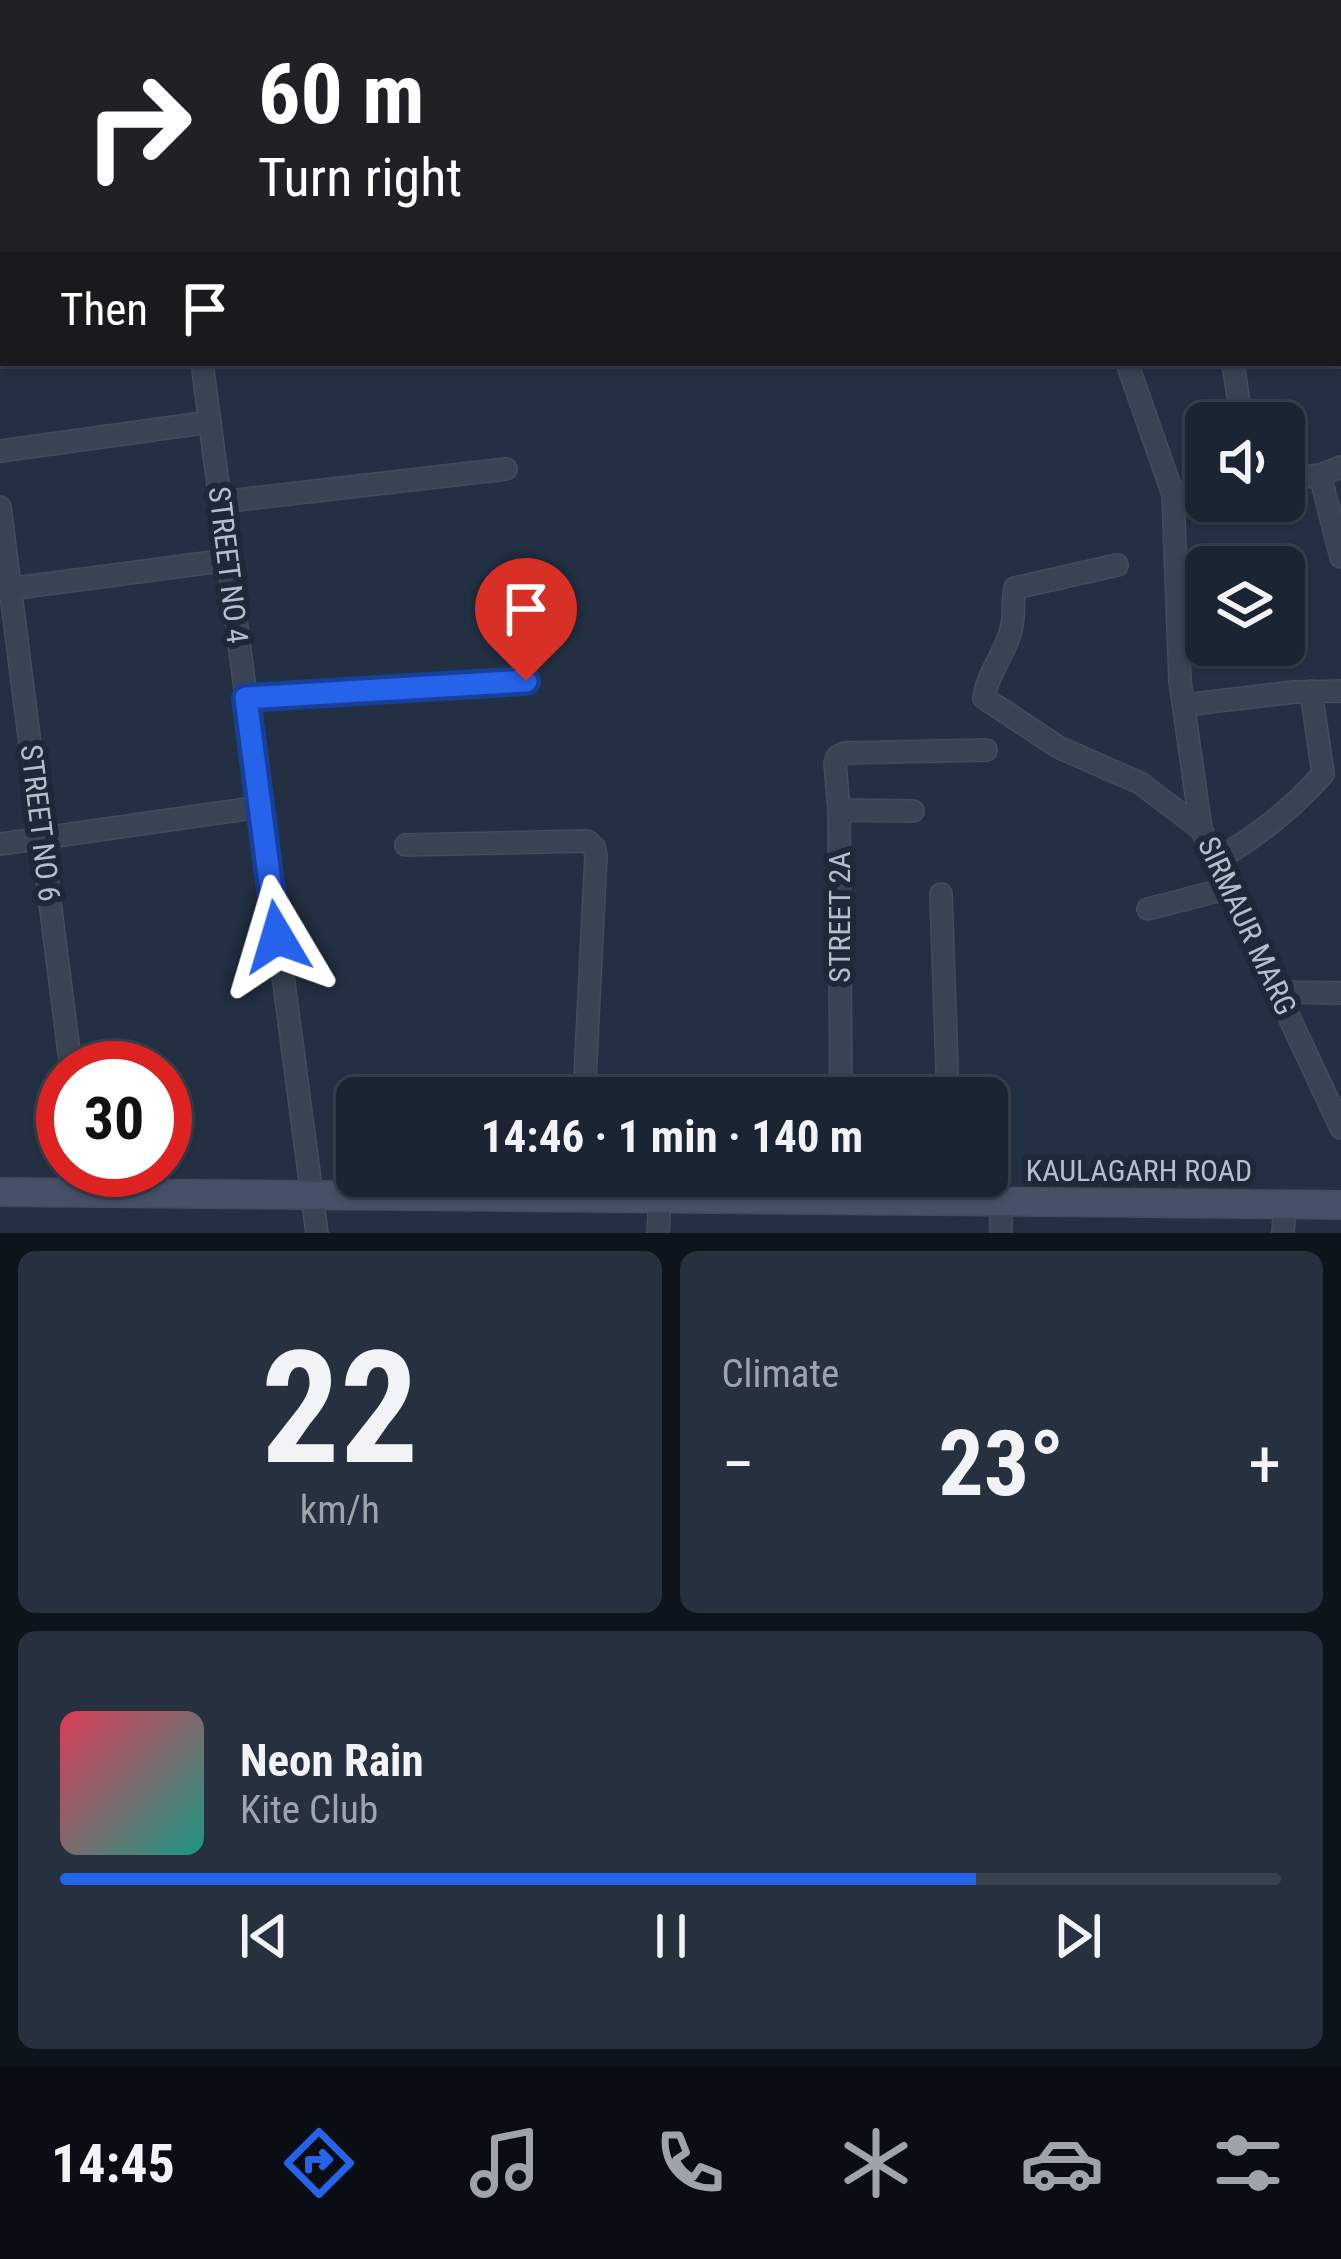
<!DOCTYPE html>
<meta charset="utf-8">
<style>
:root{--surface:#1a2433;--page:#27303f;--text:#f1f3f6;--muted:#9fa4ac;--line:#38414e;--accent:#2563eb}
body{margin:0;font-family:"Roboto Condensed",sans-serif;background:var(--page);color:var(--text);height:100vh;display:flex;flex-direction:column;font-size:45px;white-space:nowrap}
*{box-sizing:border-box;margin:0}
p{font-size:39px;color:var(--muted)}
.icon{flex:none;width:66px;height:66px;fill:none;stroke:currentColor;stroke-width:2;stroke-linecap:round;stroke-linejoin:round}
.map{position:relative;height:1233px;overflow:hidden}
.sheet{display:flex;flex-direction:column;gap:18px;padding:18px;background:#0e141c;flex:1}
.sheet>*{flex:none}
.hud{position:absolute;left:0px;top:0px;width:1341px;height:366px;box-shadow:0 3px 9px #0004,0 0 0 3px var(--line);background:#202124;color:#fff;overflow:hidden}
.buttons{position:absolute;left:1185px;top:402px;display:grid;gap:24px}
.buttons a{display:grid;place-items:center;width:120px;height:120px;border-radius:18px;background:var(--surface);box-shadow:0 3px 9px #0004,0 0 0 3px var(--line);font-size:60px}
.speed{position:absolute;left:36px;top:1041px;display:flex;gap:24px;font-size:60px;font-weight:700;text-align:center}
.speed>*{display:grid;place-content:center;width:156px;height:156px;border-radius:50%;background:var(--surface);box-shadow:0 3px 9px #0004,0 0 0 3px var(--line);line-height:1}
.speed .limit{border:18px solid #d22;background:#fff;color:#111}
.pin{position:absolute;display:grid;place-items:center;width:102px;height:102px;color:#fff;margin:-123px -51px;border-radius:50% 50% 50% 0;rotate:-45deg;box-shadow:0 0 12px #0007}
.pin .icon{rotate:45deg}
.me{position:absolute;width:132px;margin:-66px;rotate:353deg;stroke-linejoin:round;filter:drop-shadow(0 0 9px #0008)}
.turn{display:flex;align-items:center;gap:42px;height:252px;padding:0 60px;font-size:54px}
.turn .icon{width:156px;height:156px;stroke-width:2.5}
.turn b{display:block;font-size:84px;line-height:102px}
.then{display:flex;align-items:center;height:114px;padding:0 60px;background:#0003;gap:24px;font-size:45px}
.big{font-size:90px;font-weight:700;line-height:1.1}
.sheet .widget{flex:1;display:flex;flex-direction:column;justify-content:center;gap:18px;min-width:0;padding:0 42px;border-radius:18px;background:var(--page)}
.sheet .dial{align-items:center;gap:0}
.dial b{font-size:156px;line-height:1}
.song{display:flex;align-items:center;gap:36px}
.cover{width:144px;height:144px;border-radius:18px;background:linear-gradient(135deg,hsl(350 70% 55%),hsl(170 70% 35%))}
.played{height:12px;border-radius:6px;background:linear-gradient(90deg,var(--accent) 75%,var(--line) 75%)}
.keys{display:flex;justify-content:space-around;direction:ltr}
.heat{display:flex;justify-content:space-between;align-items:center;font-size:66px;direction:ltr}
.sheet .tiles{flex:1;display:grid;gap:18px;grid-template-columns:1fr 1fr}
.widget:last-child{grid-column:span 2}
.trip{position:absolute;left:336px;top:1077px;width:672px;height:120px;border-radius:18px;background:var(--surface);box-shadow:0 3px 9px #0004,0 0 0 3px var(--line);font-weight:700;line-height:120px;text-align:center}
.menu{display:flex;height:192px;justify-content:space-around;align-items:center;background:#0a0e14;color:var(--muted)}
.menu .icon{width:84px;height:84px}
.menu .selected{color:var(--accent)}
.menu b{font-size:54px;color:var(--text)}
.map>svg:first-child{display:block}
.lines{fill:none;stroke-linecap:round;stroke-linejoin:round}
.street-casing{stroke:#424c5d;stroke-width:24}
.secondary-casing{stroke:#424c5d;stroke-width:30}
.street{stroke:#384354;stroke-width:21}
.secondary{stroke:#465167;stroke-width:27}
.route-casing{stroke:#184099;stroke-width:30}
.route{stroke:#2563eb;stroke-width:21}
.labels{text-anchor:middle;stroke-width:12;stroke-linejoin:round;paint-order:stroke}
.street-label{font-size:30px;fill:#b5becd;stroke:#1d2839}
</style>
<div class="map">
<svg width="1341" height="1233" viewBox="0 0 1341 1233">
<rect width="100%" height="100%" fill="#233044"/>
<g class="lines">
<g class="street-casing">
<path id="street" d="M154,0l1,3
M980,0l2,3
M1338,140h3
M0,200l3,-1
M202,363l115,870
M1127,363l46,131 7,187 21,148 140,299
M1233,363l9,60
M0,451l210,-29
M1320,475l21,82
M1284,480l36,-5 21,-8
M1173,494l33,-4
M220,502l286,-33
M0,507l71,561
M1117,565l-102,23c-3,14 0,28 -4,42 -6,24 -24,44 -27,68l74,49 82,36 61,46
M1,590l227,-30
M246,698l281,-17
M1184,705l111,-13 46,-1
M839,810l-4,-47 2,-6 7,-4 142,-3
M0,844l260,-37
M406,845l181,-4 7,6 2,8 -12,243
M1216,860c42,-24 75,-50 107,-86l-12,-83
M941,894l7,204
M1148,909l81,-21
M1278,992l63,1
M841,1098l-2,-288 74,1
M1001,1203v30
M658,1233l2,-33
M1283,1233l2,-28"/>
</g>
<g class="secondary-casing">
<path id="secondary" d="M0,1192l1341,13"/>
</g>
<use href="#street" class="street"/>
<use href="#secondary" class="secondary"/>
</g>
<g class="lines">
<g class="route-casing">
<path id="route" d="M277,937l-31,-239 280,-17"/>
</g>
<use href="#route" class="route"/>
</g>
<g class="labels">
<g class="street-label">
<text transform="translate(228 565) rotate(83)" y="10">STREET NO 4</text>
<text transform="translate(40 823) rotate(83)" y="10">STREET NO 6</text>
<text transform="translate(840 917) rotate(-90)" y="10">STREET 2A</text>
<text transform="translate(1247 926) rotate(65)" y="10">SIRMAUR MARG</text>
<text x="1139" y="1181">KAULAGARH ROAD</text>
</g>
</g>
</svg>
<div class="buttons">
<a><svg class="icon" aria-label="sound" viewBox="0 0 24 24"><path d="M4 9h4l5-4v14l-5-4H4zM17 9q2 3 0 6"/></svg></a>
<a><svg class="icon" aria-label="layers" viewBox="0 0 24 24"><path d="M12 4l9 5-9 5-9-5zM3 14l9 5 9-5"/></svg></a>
</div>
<div class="speed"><div class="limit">30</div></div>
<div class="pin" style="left:526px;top:681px;background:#d93025"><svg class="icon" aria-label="arrive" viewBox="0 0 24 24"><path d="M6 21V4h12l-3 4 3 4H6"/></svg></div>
<svg class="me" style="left:277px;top:937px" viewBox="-20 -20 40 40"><path d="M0-17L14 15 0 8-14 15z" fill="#2563eb" stroke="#fff" stroke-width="4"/></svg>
<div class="trip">14:46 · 1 min · 140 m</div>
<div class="hud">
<div class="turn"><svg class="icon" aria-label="right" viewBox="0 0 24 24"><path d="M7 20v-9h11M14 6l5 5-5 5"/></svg><div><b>60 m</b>Turn right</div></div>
<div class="then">Then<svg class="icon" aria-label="arrive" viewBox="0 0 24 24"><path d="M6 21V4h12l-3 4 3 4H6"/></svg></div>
</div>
</div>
<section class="sheet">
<div class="tiles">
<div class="widget dial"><b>22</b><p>km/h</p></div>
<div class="widget"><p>Climate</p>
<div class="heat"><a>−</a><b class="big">23°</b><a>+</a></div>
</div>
<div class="widget">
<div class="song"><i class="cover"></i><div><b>Neon Rain</b><p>Kite Club</p></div></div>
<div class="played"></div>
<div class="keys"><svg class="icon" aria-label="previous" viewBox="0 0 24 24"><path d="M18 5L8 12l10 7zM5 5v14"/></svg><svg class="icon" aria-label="pause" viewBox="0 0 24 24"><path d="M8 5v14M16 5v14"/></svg><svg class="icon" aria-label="next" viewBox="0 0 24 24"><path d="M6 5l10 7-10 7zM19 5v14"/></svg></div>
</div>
</div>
</section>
<nav class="menu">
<b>14:45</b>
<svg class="icon selected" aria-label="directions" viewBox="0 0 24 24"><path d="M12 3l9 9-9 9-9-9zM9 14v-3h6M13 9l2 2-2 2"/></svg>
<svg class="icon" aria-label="music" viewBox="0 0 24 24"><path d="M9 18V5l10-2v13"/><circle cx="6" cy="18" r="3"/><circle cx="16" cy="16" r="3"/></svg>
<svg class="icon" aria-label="phone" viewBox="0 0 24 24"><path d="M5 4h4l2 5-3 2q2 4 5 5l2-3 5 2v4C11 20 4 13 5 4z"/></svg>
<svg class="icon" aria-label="climate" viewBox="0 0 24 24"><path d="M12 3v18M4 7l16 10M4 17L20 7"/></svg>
<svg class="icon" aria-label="car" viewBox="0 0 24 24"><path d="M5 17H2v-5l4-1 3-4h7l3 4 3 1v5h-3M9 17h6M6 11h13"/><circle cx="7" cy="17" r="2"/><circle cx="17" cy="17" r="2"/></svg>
<svg class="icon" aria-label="filters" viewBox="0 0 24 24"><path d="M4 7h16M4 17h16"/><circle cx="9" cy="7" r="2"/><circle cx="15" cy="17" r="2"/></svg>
</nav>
